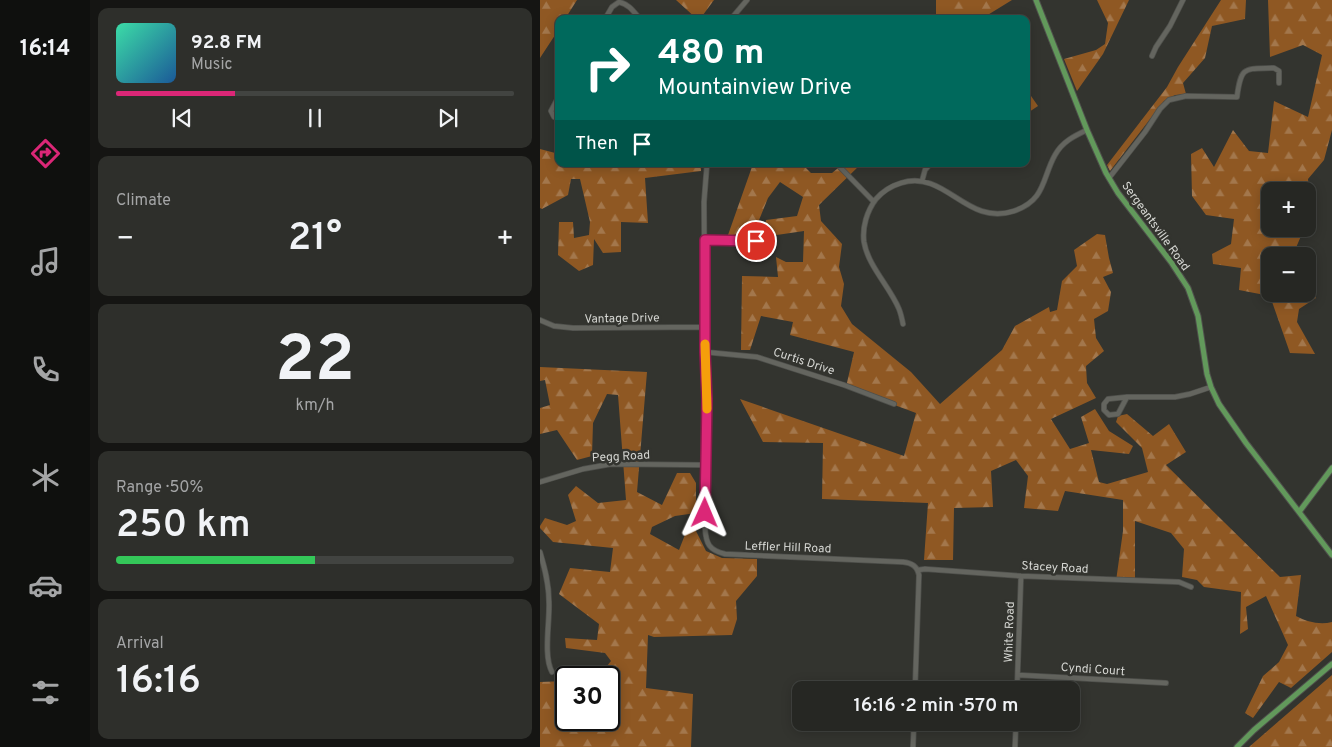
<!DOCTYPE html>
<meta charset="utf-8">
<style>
:root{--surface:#262723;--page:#2e2f2b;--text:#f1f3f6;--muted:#a4a5a6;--line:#424441;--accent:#db2777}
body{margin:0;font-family:Overpass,sans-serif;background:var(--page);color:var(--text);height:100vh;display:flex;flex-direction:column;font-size:19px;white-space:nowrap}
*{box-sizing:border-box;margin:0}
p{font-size:16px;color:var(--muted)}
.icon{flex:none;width:28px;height:28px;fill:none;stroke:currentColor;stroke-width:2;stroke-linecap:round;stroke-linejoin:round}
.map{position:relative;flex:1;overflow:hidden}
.details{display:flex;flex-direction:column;gap:8px;padding:8px;background:#151513;width:450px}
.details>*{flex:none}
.hud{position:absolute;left:15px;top:15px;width:475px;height:152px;border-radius:10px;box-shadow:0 2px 12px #0003,0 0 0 1px var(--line);background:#00695c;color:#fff;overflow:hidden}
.controls{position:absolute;left:721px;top:182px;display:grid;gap:10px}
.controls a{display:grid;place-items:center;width:55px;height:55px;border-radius:10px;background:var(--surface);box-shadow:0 2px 12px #0003,0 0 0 1px var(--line);font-size:25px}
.speed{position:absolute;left:15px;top:666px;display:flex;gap:10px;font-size:25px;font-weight:700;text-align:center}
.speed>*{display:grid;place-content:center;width:65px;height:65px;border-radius:50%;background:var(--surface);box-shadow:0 2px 12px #0003,0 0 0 1px var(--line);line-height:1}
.speed .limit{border:2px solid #111;border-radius:8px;background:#fff;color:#111}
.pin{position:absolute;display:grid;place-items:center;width:42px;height:42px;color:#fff;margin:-21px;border:2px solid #fff;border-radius:50%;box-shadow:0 1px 5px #0007}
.me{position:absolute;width:55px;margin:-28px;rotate:1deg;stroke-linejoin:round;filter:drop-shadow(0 0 4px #0008)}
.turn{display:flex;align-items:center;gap:18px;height:105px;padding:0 20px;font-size:22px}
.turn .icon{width:65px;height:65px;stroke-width:2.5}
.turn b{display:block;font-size:35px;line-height:42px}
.then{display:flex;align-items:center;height:48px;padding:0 20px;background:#0003;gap:10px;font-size:19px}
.big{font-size:38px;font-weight:600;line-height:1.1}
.details .widget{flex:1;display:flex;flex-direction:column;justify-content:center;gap:8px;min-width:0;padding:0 18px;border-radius:10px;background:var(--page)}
.details .dial{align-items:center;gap:0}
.dial b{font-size:65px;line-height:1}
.song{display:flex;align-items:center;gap:15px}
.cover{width:60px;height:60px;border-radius:8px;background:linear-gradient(135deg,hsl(160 70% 55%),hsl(210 70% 35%))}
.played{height:5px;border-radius:2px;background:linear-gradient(90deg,var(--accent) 30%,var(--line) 30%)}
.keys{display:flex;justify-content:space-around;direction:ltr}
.heat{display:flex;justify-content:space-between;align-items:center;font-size:28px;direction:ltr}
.charge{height:8px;border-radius:4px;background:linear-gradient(90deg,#34c759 50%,var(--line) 0)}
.trip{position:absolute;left:252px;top:681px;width:288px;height:50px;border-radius:10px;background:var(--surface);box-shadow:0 2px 12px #0003,0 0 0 1px var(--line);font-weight:600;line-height:50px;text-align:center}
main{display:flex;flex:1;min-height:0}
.tab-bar{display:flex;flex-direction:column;width:90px;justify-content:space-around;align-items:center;background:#0f100e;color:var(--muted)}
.tab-bar .icon{width:35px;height:35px}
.tab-bar .on{color:var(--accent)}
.tab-bar b{font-size:22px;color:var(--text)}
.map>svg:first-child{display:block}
.forest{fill:url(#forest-firs)}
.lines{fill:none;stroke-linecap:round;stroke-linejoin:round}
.minor-casing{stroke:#4f504c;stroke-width:6}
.major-casing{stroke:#4f504c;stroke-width:7}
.minor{stroke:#64655f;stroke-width:4.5}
.major{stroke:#62995b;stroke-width:5}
.route-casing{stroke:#8e194d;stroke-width:12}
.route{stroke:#db2777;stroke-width:9}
.slow{stroke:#f59e0b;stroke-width:9}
.labels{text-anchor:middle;stroke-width:5;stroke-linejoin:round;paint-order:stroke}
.street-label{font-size:12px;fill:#d6d7d3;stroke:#33342f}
</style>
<main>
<nav class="tab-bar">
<b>16:14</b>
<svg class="icon on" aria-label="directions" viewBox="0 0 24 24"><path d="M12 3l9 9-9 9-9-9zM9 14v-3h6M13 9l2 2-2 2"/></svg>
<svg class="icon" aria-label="music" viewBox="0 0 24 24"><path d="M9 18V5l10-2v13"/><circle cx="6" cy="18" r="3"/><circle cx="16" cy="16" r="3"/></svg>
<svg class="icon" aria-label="phone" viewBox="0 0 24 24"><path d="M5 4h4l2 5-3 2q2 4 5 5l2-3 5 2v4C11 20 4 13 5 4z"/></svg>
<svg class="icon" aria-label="climate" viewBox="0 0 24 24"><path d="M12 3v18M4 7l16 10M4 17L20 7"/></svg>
<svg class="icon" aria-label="car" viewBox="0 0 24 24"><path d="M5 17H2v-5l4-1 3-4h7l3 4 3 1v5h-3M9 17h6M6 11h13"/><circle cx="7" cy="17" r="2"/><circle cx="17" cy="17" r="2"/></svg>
<svg class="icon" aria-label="filters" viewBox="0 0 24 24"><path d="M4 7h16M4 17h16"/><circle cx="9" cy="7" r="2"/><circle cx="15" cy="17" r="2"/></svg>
</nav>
<section class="details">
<div class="widget">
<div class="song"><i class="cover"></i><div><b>92.8 FM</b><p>Music</p></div></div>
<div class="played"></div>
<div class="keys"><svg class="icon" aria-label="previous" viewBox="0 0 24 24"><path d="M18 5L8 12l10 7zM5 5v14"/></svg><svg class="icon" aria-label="pause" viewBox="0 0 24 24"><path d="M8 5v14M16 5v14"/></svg><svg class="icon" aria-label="next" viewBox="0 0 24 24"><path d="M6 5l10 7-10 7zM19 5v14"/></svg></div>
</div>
<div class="widget"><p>Climate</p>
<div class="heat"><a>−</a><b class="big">21°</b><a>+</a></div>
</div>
<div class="widget dial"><b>22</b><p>km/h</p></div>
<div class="widget"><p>Range · 50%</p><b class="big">250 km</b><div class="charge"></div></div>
<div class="widget"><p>Arrival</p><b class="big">16:16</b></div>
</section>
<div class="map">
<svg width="792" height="747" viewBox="0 0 792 747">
<defs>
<pattern id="forest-firs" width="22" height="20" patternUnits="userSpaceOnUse" patternTransform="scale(1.25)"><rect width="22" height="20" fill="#8f5823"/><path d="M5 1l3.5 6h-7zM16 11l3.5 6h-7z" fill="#a3774c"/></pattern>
</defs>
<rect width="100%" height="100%" fill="#33342f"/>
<path class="forest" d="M0,0h37l-12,19h-6v10l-19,29z
M136,0h38l-14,19h-3z
M396,0h76l-26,16 -1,3h-49z
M557,0h32l-26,54 -26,37 -13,-32 32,-9 9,-6 3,-21z
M681,0h25l-1,19 -33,7 -7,32 -22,25 3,11 -11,1 -11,6 -54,70 -3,-6 60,-78 11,-20z
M728,0h64v130l-8,30 -16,19 3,34 -3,8v-30h-38v38h34l-9,21 2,6h-27v38h38v-15l8,19 -17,11 -2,13 18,32 -25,-1 -20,-57 -31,-6 2,-22 -28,-4 -1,-10 19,-10 3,-25 -28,-4 -14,-19 -1,-42 11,-6 12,19 19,-37 16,21 19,2 6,-52 34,16 14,-62 -19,-10 -33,12z
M486,95l5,1 7,10 -12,8z
M0,149l19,5v10h142v7l-56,7 3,45 -27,-1v30l-18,1 -9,-14 -1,26 -14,6 -21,-16 1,-33h14l1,16 15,-3 1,-13 -10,-43h-9l-3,16 -26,14 -2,-1z
M213,164h49l9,9h21l11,-9h18l-42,41 2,16 21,23 -3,23 5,17 -3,22 11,18 59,48 29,32 62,-54 13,-24 34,-19 1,5 7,-2 5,-29 15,-15 -3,-16 23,-16 8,1 4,23 4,15 -10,4 8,15 -3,19 -14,8 2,19 8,13 -18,15 1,17 9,15 -45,21 19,30 19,-6 -8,-26 14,-8 14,22 24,15 -4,8 -38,-4 8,32 8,2 41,-12 -6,-24 -26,-26 2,-6 9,-2 26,22 16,-12 17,28 -20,13 114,112 21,-2 -5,41c11,6 24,9 36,6v30l-41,36 -12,-6 -26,36 -8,-5 18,-37 16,-14 9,-17 -22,-49 -20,11 2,22 -8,5 1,-42 -37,-5 -7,-7 -15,-3 2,-28 -13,-16 -36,-12v61l-19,-1 7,-50v-31l-58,-9 -7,20 -34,-3 4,-32 -12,-16 -25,11 2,36 -39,1 -1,52h-29l4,-57 -106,-4 1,-56 -60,-1 -23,-43 164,57 12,-43 -70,-26 8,-35 -64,-17 3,-13 -32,-6 -11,34h-9l1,-74 36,1 -2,-20 10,5h17l1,-31 -41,6 3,-17 31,-4 6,-19 -23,-15 -12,16 -15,37h-25z
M0,367l107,5 -10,120 25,13 15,-32h13l6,10v30l-21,3 -23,11 -2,7 29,16 9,-23h6l12,24 16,7 35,1v17l-21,25 1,18 -5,16 -78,2 -6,-2 -2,53 47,6 -2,53h-151v-65l26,-1v39h43v-42l-11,-1 13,-16 -6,-8 -39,-5 -1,-10 32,2 2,-16 -40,-30 11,-26 40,4 3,-24 -60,-6 -13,-14v-2l5,-8 22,7 9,-4 -8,-26 8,-9 22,17 28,-3 -8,-105 -11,-1 -14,29 -1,33 -15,4 -20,-30 -17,4v-26l10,-3 -5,-25 -5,1z
M792,675v72h-83z"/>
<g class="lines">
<g class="minor-casing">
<path id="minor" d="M65,19l7,-12 7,-5c10,2 15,10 21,17
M191,19l16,-19
M341,19v-2
M612,56l4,-9 14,-21 13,-26
M19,96l-8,15 3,6 5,1
M167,164l-3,38 1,150 2,56 -2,120c1,16 4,22 20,26l178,8c9,1 14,4 16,13l-4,115
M297,164l37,38
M569,178l36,-46 15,-23 9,-9 17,-4 51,1c4,-32 8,-28 37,-29l5,3v12
M382,181l3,-11 5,-6
M165,240h45l12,3
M0,320l14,6 19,2 132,-1
M363,324c-1,-5 -2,-10 -4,-15 -9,-22 -31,-43 -35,-67 -2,-15 3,-31 12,-43 7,-8 15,-13 25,-16 45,-14 65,44 113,28 32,-11 28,-33 41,-56 7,-13 19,-19 32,-25
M165,352l52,5 87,28 50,19
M587,397h48l15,-3 21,-7
M587,397l-9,17 -9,1 -5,-5v-6l4,-5z
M0,482l43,-13 28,-5 95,1
M0,552c5,17 9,32 9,50 1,19 -6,54 3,70
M378,570l7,-1 96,7 158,6 12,5
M478,675l148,8
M477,690l4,-114
M373,747l1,-25
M475,747l1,-25"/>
</g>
<g class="major-casing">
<path id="major" d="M496,0l51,130 19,43 12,20 53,69 17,26 10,28 9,58 4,13 8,17 27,39 86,112
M759,512l33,-44
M697,747l17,-17 78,-66"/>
</g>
<use href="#minor" class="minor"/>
<use href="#major" class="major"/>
</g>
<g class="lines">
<g class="route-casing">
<path id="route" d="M165,513l2,-114 -2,-47v-112l51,1"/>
</g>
<use href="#route" class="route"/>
<path class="slow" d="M165,344l2,65"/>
</g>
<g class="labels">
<g class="street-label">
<text transform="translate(616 226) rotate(54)" y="4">Sergeantsville Road</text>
<text transform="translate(82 318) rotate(-1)" y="4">Vantage Drive</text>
<text transform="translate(264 361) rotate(18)" y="4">Curtis Drive</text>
<text transform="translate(81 456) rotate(-3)" y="4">Pegg Road</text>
<text transform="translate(248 547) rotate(2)" y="4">Leffler Hill Road</text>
<text transform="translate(515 567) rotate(3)" y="4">Stacey Road</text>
<text transform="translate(469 632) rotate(-88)" y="4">White Road</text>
<text transform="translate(553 669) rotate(4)" y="4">Cyndi Court</text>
</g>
</g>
</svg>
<div class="controls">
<a>+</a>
<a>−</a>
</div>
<div class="speed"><div class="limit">30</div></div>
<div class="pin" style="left:216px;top:241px;background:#d93025"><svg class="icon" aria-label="arrive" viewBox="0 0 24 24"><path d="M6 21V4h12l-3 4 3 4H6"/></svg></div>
<svg class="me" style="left:165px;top:513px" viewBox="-20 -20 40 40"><path d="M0-17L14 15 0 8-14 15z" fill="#db2777" stroke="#fff" stroke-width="4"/></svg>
<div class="trip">16:16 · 2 min · 570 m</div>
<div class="hud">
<div class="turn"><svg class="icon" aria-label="right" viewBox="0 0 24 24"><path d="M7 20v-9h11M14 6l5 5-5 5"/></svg><div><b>480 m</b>Mountainview Drive</div></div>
<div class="then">Then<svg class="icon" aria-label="arrive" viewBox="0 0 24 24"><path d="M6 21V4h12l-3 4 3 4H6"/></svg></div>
</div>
</div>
</main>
